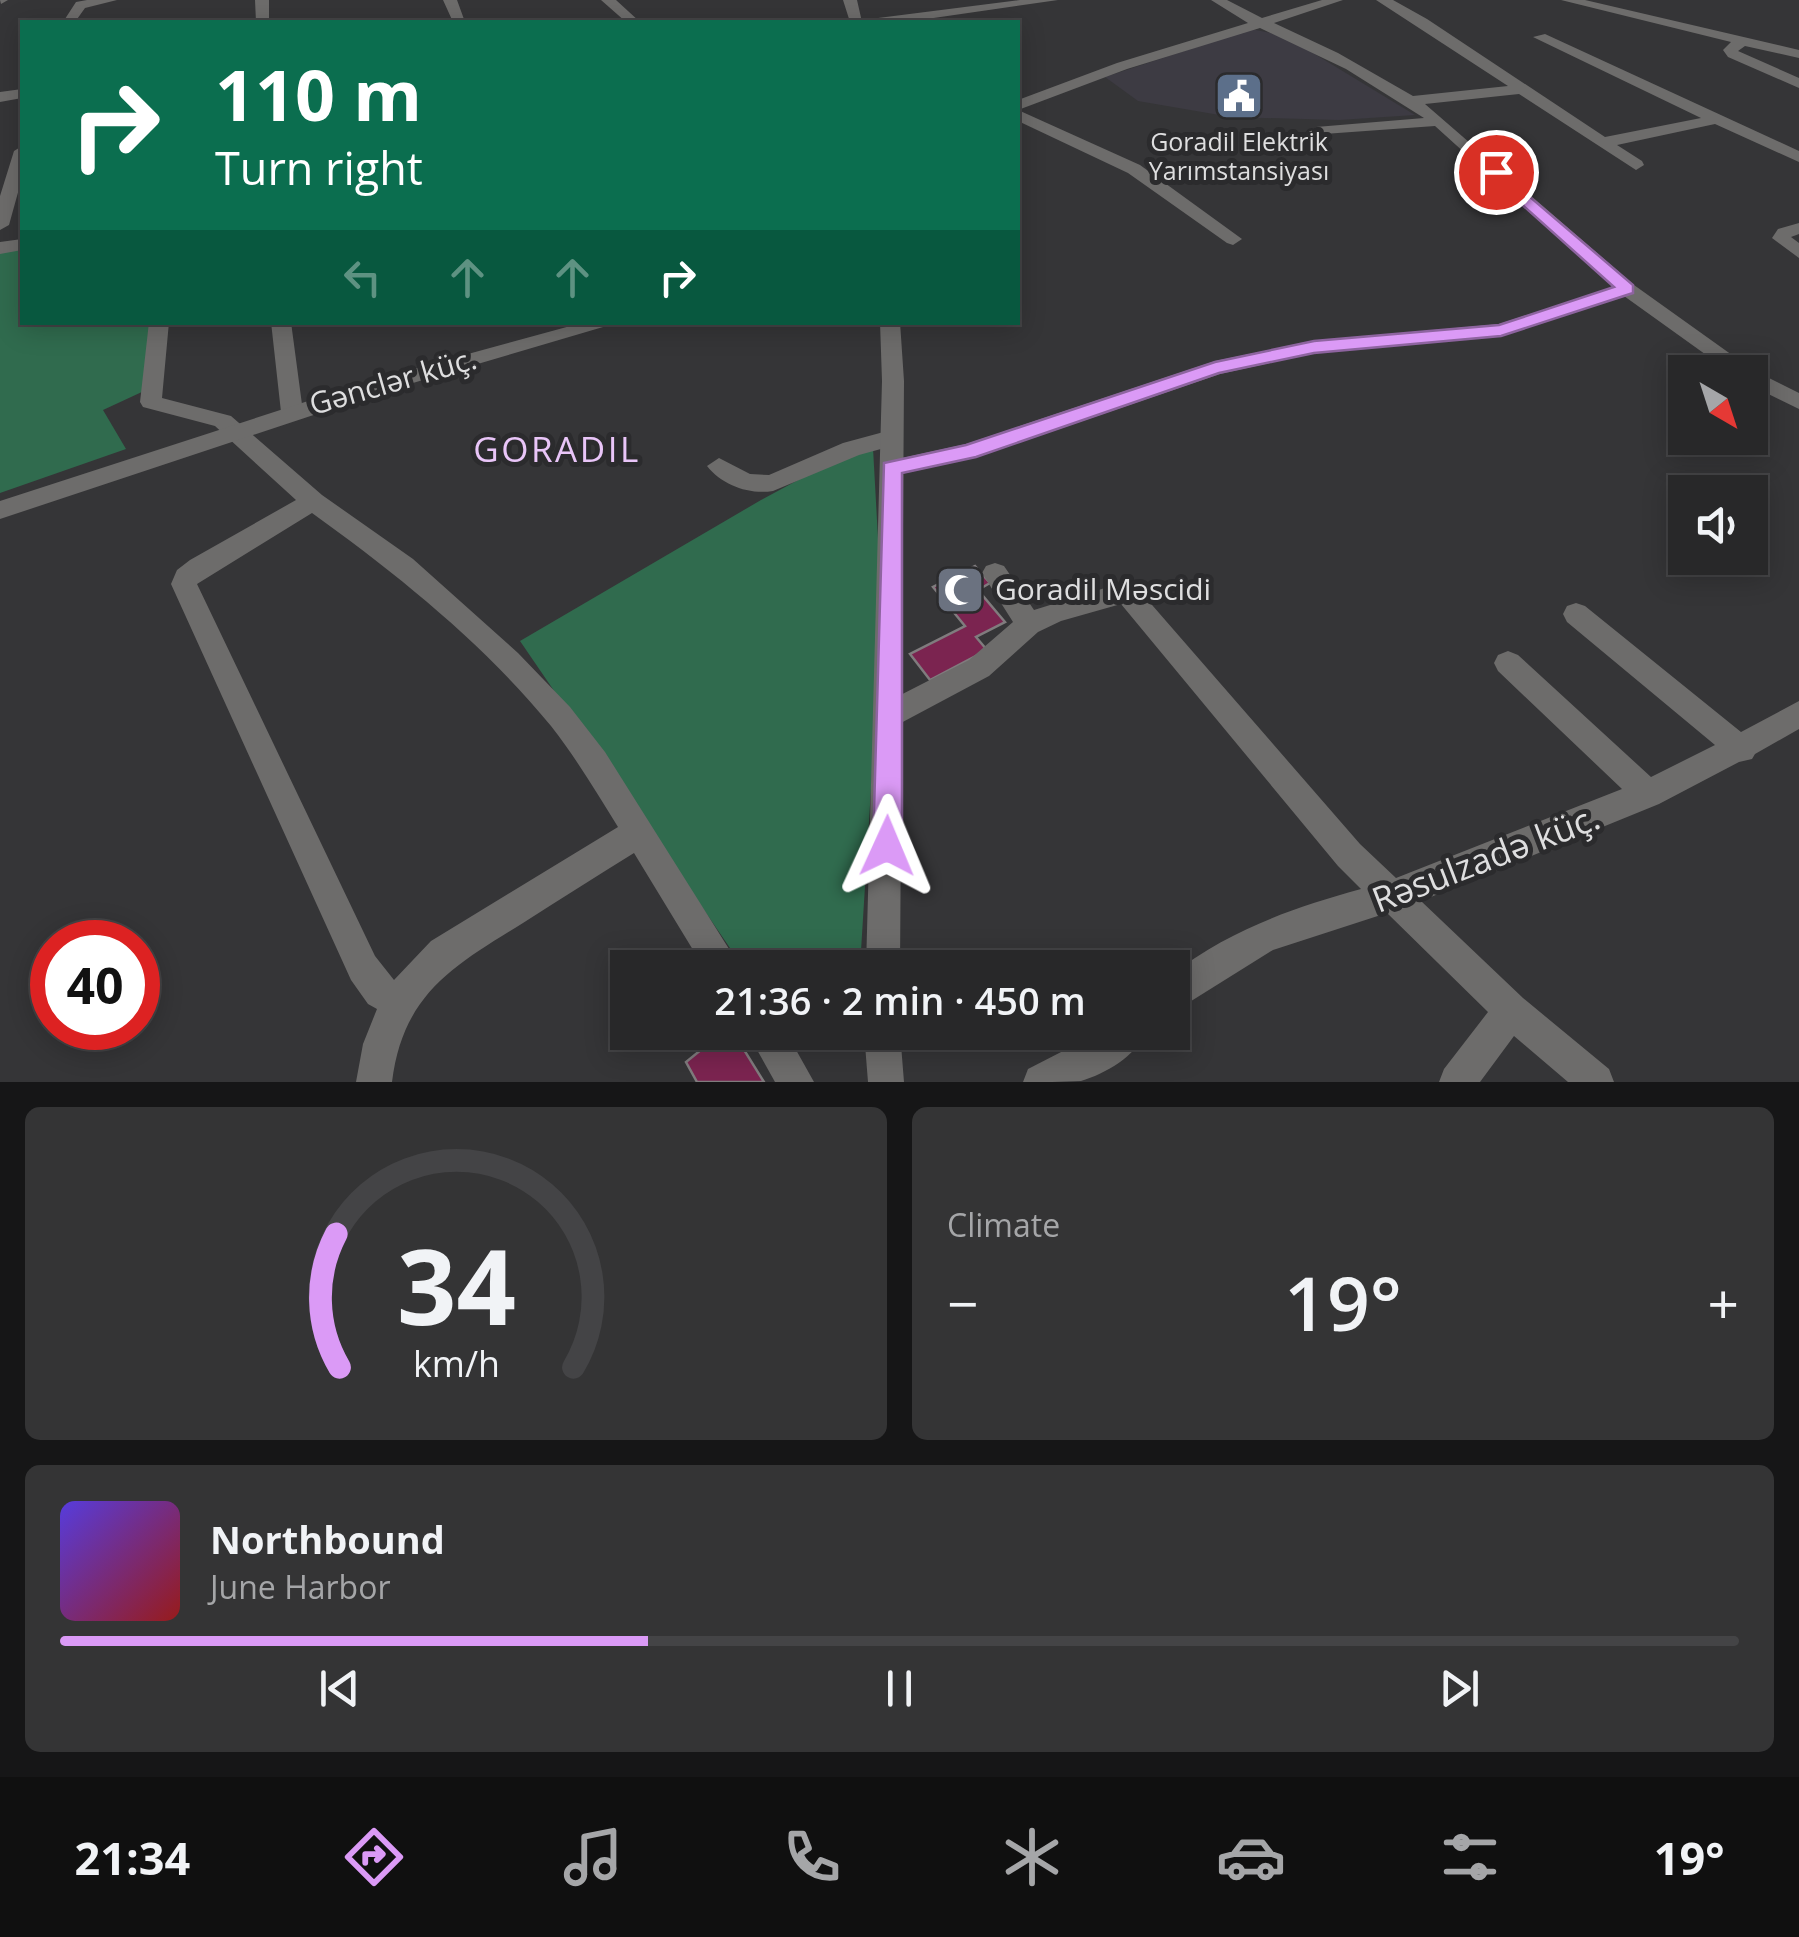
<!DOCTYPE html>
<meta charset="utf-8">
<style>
:root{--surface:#282829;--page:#343435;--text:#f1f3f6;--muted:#a5a6a8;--line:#444446;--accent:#db9af6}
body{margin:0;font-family:"Open Sans",sans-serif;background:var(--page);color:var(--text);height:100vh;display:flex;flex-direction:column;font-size:38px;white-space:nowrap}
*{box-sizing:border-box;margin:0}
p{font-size:32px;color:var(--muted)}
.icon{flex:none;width:55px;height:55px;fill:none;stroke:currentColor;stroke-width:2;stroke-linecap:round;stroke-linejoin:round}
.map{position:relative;height:1082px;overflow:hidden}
.side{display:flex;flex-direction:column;gap:25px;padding:25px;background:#161617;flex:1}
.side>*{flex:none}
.banner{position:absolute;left:20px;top:20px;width:1000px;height:305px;border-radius:0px;box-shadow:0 5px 25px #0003,0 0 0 2px var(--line);background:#0b6e4f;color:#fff;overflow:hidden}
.needle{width:65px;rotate:141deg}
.controls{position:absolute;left:1668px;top:355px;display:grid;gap:20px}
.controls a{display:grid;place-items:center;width:100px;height:100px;border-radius:0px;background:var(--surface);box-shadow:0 5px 25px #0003,0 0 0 2px var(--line);font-size:50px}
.speed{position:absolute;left:30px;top:920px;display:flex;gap:20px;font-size:50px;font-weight:700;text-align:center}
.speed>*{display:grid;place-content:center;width:130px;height:130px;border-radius:50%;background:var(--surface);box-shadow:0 5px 25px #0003,0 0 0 2px var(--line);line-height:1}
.speed .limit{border:15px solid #d22;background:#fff;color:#111}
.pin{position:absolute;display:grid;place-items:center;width:85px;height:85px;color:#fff;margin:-42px;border:5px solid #fff;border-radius:50%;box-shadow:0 2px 10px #0007}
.me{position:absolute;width:110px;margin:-55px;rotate:1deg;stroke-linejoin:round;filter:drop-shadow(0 0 8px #0008)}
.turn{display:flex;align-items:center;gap:35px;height:210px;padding:0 30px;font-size:45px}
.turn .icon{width:130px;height:130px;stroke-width:2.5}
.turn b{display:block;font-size:70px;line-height:85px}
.lanes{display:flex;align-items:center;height:95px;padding:0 30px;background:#0003;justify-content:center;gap:50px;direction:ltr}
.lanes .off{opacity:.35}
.big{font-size:75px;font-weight:600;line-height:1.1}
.side .widget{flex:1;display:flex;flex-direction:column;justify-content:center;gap:15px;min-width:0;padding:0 35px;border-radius:15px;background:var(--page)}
.side .dial{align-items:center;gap:0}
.dial svg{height:260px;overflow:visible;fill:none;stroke:var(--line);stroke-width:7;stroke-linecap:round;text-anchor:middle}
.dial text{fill:var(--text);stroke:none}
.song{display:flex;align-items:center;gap:30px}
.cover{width:120px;height:120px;border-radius:15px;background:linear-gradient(135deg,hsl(250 70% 55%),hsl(0 70% 35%))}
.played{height:10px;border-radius:5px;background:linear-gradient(90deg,var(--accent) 35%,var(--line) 35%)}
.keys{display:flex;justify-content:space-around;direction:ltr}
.heat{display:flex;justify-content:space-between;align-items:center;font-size:55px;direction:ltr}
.side .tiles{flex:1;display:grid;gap:25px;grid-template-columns:1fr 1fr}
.widget:last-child{grid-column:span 2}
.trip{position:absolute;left:610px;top:950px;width:580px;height:100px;border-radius:0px;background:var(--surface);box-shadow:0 5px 25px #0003,0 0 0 2px var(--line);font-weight:600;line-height:100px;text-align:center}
.tabs{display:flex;height:160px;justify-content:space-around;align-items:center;background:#101010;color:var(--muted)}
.tabs .icon{width:70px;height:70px}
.tabs .selected{color:var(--accent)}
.tabs b{font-size:45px;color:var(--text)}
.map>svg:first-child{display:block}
.built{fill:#3d3b43}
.green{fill:#306b4e}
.building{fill:#7b2450;stroke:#807c7e;stroke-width:2.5}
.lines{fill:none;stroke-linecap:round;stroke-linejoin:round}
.minor{fill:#6d6c6b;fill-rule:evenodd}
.tertiary{fill:#6d6c6b;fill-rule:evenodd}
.route{fill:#db9af6;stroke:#8e64a0;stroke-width:2.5}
.labels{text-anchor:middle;stroke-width:10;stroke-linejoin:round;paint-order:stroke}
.far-poi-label{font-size:25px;fill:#dededf;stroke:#2b2b2d}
.street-label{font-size:30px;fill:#dededf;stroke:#2b2b2d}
.poi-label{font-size:30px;fill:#dededf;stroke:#2b2b2d;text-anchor:start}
.quarter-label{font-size:35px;letter-spacing:2.5px;fill:#e9c5f8;stroke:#2b2b2d}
.near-street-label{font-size:35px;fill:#dededf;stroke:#2b2b2d}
</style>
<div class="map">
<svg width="1799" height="1082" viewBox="0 0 1799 1082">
<rect width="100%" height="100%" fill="#353537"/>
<path class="built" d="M1251,29l34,7 130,79 -76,5 -108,-3 -93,-16 -33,-24z"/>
<path class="green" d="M22,249v73l128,1 -6,68 -41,19 23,39 -126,44v-240z
M873,448l9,163 -22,356h-117l-223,-326 241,-141 91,-49z"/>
<path class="building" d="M975,566l15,17 -12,7 27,32 -29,15 11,13 -57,30 -20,-26 55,-28 -32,-39z
M723,1032h10l31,50h-67l-11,-20z"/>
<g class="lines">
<path class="minor" d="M0,0h8l-7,4z
M87,0h30l-32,8 -10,14h-12l13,-20z
M255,0h14v22h-13z
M443,0h14l8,22h-12z
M601,0h15l24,22h-14z
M843,0h14l5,22h-12z
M1020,0h38l-152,22h-35l7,-4z
M1211,0h16l35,18 60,-18h21l-69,23 64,30 75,43 95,-10 -132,-86h17l34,19 178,118 96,-19 -168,-81 12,-3 254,117v11l-84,-38 -98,21 25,16 2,4 -8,5 -117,-76 -94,10 209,181 119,85 46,23v16l-49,-24v-13h-20l-106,-76 -123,40 -187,17 -94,21 -243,83 -85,19 -8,-2 -4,-6 4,-6 82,-18 249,-83 99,-20 185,-17 114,-37 -178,-161 -125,9 -2,-3 8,-5 108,-9 -78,-49 -86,-41 -133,41 -109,41v-10l99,-37 131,-40z
M1561,0h24l214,50v8l-54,-12 -7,5 61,27v10l-71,-31 -5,-7 8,-8z
M22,89v9l-22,4v-10z
M1018,110l122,55 102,74 -9,6 -6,-2 -99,-70 -110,-52z
M22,146v32l-13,47 -9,5v-34l14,-45z
M1799,223v11l-8,3 8,6v15l-27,-20 6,-9z
M22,239v11l-22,4v-12z
M149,322h20l-7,76 69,18 91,79 91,64 105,94 52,54 35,45 136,216h-37l-70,-115c-37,23 -74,46 -111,70 -70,43 -120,71 -131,159h-36l7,-38 14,-35 -9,-5 -17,-24 -180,-396 6,-14 13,-10 106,-60 -81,-74 -72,-19 -3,-5zM312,513c86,62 171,130 239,213 25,32 46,67 67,101l-187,114 -37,39 -19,-24 -178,-372z
M271,322h20l12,90 -11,7 -11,-7z
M891,430l11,8 -3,6 -40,11 -86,36c-24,4 -51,-6 -66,-25l12,-8 31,16 19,1 74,-32z
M995,563l9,3 30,44 87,-27 18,7 221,254 36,34 226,-89 -124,-118 -4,-8 4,-8 10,-4 10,4 133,122 64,-32 -148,-123 -4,-8 4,-8 9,-3 9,3 156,126 58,-31v28l-44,25 -3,5 -13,3 -80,42 -238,97 102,97 86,71 5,13h-46l-54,-46 -34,46h-41l5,-13 44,-57 -101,-99 -114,37 -101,63v-39c58,-44 120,-66 189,-85l-23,-23 -217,-262 -60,17 -23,11 -49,44 -90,48 -10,4 -10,-4 -4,-9 4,-9 90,-46 44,-38 -31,-49 4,-7z
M747,1032h39l28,50h-39z
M1100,1032h46c-10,24 -41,42 -65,49 -17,1 -41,1 -58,1l5,-13z"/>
<path class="tertiary" d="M585,322h35l-231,68 -389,129v-18l373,-121z
M880,322h20l4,59 -4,587h-34l16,-587z
M864,1032h36l4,50h-36z"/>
</g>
<path class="route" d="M1496,168l137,117v8l-132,43 -187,17 -95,20 -243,84 -74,16v373l-5,10 -10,4 -10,-4 -4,-10 11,-383 82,-18 249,-83 99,-21 185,-16 115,-38 -124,-111 -2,-4z"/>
<defs>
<g id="civic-square" transform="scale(2.5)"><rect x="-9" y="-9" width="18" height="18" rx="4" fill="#5c6f8a" stroke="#2b2b2d"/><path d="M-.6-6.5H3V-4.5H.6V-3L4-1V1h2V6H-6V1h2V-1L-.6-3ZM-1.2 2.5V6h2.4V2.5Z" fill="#fff"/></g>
<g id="mosque-square" transform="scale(2.5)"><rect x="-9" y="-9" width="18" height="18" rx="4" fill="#6b7280" stroke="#2b2b2d"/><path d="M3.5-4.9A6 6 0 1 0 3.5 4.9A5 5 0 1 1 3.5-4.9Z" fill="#fff"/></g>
</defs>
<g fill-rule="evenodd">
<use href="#civic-square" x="1239" y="96"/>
<use href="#mosque-square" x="960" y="590"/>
</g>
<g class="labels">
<g class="far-poi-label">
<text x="1239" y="151">Goradil Elektrik<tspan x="1239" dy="29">Yarımstansiyası</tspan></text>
</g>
<g class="street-label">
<text transform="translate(393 382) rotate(-16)" y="10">Gənclər küç.</text>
</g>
<g class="poi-label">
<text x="995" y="600">Goradil Məscidi</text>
</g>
<g class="quarter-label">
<text x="557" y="462">GORADIL</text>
</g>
<g class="near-street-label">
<text transform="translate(1486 859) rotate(-21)" y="12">Rəsulzadə küç.</text>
</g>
</g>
</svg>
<div class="controls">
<a><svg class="needle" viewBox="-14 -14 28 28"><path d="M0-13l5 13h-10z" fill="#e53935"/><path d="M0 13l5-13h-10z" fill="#a5a6a8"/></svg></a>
<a><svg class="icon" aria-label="sound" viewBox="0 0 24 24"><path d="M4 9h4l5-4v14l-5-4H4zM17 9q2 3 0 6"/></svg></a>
</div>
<div class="speed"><div class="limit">40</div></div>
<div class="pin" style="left:1496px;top:172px;background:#d93025"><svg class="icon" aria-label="arrive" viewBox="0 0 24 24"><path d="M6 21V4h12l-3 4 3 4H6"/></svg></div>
<svg class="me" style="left:887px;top:846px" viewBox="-20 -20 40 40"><path d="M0-17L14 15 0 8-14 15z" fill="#db9af6" stroke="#fff" stroke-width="4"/></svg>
<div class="trip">21:36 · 2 min · 450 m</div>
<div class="banner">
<div class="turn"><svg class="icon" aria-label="right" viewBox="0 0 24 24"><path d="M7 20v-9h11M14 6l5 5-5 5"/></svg><div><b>110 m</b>Turn right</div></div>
<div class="lanes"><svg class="icon off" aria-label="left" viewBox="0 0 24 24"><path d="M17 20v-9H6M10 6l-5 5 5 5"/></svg><svg class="icon off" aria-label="ahead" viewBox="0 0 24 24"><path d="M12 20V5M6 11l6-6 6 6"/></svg><svg class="icon off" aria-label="ahead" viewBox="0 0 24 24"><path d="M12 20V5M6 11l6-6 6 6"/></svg><svg class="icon" aria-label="right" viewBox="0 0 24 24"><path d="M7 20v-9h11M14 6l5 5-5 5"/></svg></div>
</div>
</div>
<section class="side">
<div class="tiles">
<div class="widget dial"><svg viewBox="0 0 100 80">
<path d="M14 69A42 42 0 1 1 86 69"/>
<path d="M14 69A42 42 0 0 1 13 28" stroke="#db9af6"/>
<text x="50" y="56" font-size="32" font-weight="700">34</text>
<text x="50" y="72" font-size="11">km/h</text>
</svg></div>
<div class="widget"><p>Climate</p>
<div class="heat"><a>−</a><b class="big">19°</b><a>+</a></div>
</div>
<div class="widget">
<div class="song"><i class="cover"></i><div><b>Northbound</b><p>June Harbor</p></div></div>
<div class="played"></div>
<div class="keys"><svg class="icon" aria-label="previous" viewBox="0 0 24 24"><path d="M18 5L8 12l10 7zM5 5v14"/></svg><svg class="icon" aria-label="pause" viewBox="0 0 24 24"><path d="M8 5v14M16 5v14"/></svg><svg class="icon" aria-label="next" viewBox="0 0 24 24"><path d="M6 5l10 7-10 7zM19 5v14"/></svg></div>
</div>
</div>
</section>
<nav class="tabs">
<b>21:34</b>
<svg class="icon selected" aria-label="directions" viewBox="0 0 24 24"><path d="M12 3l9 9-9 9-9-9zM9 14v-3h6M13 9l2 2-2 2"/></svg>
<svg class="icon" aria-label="music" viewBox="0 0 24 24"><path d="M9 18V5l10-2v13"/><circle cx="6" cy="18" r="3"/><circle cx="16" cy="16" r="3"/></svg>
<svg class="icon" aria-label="phone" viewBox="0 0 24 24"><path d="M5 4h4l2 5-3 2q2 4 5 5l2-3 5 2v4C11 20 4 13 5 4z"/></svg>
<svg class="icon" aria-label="climate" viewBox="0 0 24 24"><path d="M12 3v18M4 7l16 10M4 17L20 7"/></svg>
<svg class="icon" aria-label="car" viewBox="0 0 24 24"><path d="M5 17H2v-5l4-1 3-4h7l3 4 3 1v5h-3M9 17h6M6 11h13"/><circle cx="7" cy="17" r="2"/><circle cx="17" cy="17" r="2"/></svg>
<svg class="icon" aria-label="filters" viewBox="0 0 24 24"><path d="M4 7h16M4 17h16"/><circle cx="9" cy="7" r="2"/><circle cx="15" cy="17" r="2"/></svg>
<b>19°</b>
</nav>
